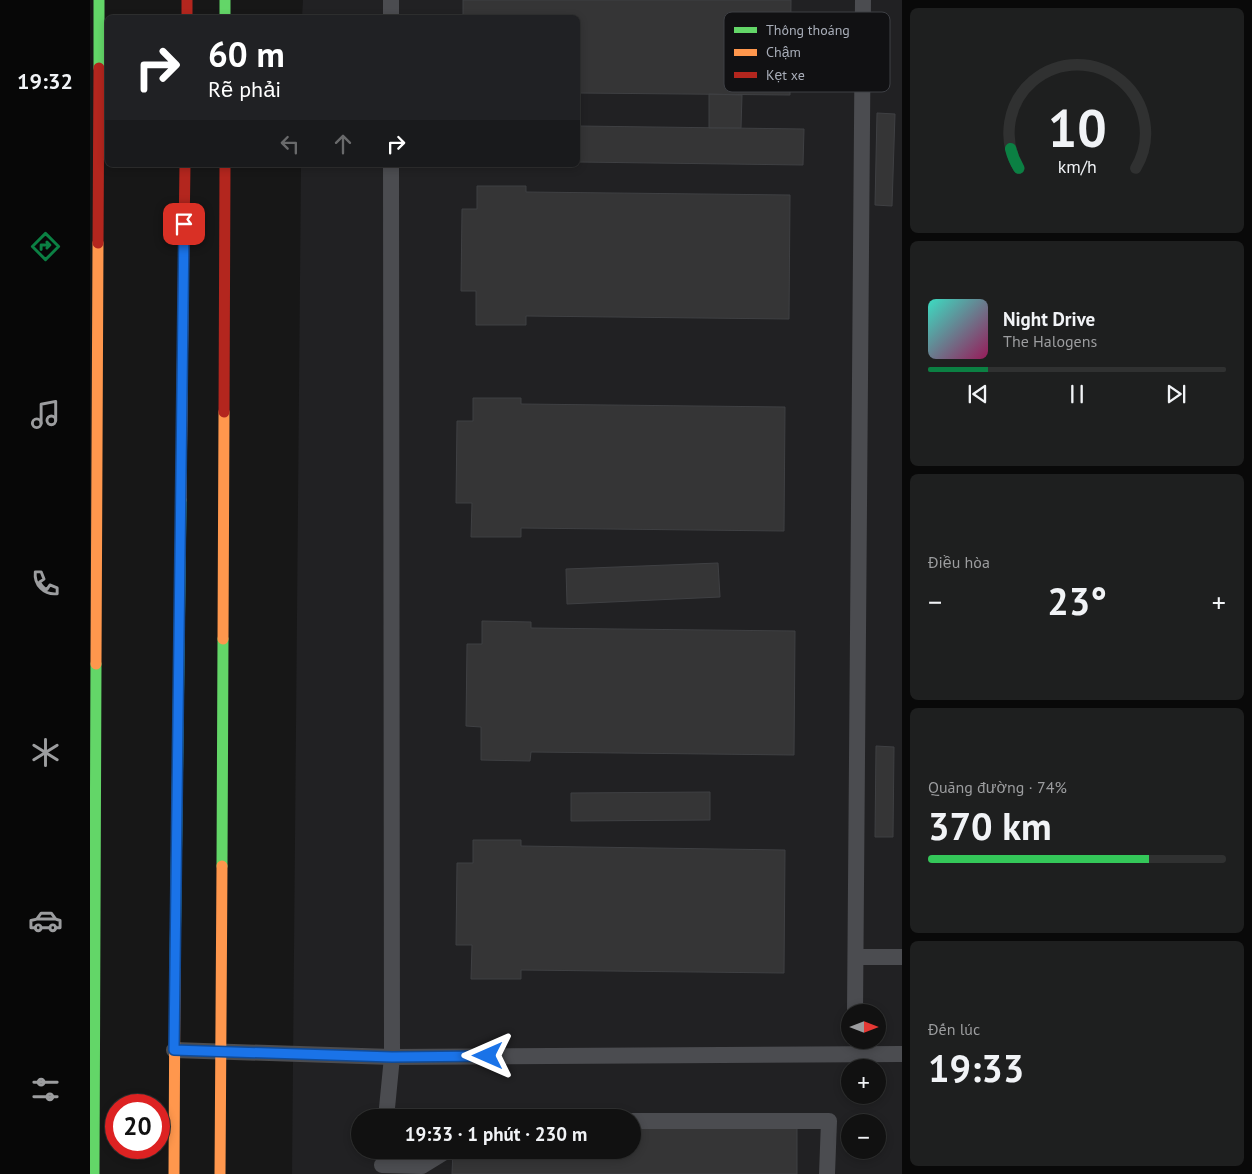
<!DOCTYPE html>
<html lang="vi">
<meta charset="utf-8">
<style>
:root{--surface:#111;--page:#1e1f1f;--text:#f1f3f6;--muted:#9c9d9f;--line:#303131;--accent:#0b8043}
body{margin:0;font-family:"PT Sans",sans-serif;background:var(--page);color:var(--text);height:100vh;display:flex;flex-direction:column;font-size:19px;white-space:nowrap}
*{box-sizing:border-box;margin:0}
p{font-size:16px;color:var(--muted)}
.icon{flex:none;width:28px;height:28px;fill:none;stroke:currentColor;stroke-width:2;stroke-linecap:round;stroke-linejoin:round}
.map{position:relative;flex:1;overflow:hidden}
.sheet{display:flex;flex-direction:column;gap:8px;padding:8px;background:#090909;width:350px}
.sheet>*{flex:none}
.guide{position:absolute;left:15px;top:15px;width:475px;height:152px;border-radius:8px;box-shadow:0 2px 8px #0003,0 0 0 1px var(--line);background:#202124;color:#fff;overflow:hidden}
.needle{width:32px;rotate:90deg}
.controls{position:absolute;left:751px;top:1004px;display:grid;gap:10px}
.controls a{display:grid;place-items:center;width:45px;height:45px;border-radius:50%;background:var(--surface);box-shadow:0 2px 8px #0003,0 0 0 1px var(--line);font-size:25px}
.speed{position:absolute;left:15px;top:1094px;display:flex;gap:10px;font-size:25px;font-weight:700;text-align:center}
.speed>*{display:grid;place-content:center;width:65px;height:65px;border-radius:50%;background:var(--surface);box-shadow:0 2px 8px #0003,0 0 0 1px var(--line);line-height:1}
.speed .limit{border:8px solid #d22;background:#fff;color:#111}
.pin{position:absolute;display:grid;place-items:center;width:42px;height:42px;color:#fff;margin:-21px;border-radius:10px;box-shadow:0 2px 8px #0006}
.me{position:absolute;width:55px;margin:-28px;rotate:270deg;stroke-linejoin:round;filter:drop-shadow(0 0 4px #0008)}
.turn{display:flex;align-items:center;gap:18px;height:105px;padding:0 20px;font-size:22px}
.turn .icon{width:65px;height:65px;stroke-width:2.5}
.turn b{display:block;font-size:35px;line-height:42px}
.lanes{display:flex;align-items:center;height:48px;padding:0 20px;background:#0003;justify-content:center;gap:25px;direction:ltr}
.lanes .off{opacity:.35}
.big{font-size:38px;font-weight:700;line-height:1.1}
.sheet .widget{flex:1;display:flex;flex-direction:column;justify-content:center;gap:8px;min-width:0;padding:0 18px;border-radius:8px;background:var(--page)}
.sheet .dial{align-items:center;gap:0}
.dial svg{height:130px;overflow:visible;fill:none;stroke:var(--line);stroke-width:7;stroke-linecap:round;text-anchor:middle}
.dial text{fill:var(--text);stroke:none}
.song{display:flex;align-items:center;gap:15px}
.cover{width:60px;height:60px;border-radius:8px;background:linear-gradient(135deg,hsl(170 70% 55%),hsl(330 70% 35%))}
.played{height:5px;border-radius:2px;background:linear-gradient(90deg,var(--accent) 20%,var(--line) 20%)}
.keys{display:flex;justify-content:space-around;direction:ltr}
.heat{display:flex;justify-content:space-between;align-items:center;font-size:28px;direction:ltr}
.charge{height:8px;border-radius:4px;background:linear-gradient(90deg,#34c759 74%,var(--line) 0)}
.trip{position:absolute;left:261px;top:1109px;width:290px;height:50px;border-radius:25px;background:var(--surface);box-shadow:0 2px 8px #0003,0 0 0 1px var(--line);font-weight:700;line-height:50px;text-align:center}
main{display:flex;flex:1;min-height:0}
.menu{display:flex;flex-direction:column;width:90px;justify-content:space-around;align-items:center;background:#070707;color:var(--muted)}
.menu .icon{width:35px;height:35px}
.menu .selected{color:var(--accent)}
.menu b{font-size:22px;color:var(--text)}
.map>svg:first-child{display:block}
.built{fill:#212123;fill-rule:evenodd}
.building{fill:#353536;stroke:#3f4043}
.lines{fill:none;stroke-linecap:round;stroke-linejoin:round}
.lane{stroke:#4b4c50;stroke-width:16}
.fast{stroke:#63d668;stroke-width:11}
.slow{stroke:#ff974d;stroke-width:11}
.jam{stroke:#b3261e;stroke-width:11}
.route-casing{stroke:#114b97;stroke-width:12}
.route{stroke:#1a73e8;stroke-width:9}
.key{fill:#111113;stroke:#3e4045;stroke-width:1}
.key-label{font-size:14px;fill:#a8adb8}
</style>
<main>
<nav class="menu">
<b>19:32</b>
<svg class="icon selected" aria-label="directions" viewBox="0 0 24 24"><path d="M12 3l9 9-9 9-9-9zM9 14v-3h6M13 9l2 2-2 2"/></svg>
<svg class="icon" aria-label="music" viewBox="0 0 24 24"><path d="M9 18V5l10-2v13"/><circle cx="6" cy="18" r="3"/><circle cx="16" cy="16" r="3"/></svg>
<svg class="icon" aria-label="phone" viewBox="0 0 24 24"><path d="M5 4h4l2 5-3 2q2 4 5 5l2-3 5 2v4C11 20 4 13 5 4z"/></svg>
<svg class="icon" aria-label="climate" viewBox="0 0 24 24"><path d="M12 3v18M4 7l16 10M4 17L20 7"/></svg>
<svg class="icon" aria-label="car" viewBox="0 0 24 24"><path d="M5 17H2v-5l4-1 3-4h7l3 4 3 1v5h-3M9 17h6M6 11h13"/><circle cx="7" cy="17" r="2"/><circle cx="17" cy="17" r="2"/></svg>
<svg class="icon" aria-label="filters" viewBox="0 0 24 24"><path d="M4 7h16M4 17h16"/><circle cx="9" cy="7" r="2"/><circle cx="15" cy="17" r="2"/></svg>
</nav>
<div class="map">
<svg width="812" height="1174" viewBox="0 0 812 1174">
<rect width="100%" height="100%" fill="#171717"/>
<path class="built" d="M213,0h599v1174h-610l9,-1009h277v-147l-276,-1zM760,1012h28v28h-28zM760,1068h28v27h-28zM270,1118h272v32h-272zM760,1122h28v28h-28z"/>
<path class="building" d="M373,0h328l-1,95 -212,-2v-75h-115z
M619,94l33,1 -1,33h-32z
M787,113l18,1 -3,92 -17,-1z
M488,126l226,3 -1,36 -225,-3z
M387,186h49v6l264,3 -1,124 -263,-3v9h-50v-34h-15l1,-82h15z
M383,398h48v6l264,3 -1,124 -263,-3v9h-50l1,-34h-16l1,-82h16z
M628,563l2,34 -153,7 -1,-35z
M392,621l49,1v6l264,3 -1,124 -263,-3 -1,9 -49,-1v-33l-15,-1 1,-82h15z
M786,746l18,1 -1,90h-18z
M620,792v28l-139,1v-28z
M383,840h48v6l264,4 -1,123 -263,-3v9h-50l1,-34h-16l1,-82h16z
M542,1121l165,1v52h-345l1,-24h179z"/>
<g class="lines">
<path class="lane" d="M301,0v18
M766,957h46
M765,1012l8,-1012
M84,1050l218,7 510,-3
M296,1118l6,-61 -1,-892
M542,1121h197l-2,53
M292,1165l40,1 26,-16"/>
<path class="fast" d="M135,0v18
M9,68v-68
M132,866l1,-227
M85,968l6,-468
M4,1174l2,-510"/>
<path class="slow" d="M91,500l2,-194
M133,639l1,-227
M6,664l2,-421
M84,1174l1,-206
M130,1174l2,-308"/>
<path class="jam" d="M97,0v18
M8,243l1,-175
M93,306l2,-141
M134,412l1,-247"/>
</g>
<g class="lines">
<g class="route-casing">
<path id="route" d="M94,224l-10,826 218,7 96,-1"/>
</g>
<use href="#route" class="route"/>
</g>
<rect x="634" y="12" width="166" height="80" rx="8" class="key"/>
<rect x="644" y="27" width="23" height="6" fill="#63d668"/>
<rect x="644" y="49" width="23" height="7" fill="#ff974d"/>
<rect x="644" y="72" width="23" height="6" fill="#b3261e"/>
<g class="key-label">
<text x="676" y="35">Thông thoáng</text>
<text x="676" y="57">Chậm</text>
<text x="676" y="80">Kẹt xe</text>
</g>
</svg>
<div class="controls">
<a><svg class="needle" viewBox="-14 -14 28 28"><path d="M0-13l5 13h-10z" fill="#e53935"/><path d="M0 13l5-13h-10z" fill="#9c9d9f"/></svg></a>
<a>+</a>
<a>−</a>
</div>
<div class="speed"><div class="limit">20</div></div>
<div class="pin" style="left:94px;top:224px;background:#d93025"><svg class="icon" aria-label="arrive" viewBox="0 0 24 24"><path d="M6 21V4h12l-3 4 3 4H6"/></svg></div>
<svg class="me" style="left:398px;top:1056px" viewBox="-20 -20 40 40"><path d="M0-17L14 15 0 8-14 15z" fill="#1a73e8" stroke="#fff" stroke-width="4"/></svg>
<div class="trip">19:33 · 1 phút · 230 m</div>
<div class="guide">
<div class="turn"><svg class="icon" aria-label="right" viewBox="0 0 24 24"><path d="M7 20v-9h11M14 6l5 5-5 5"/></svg><div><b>60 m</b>Rẽ phải</div></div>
<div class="lanes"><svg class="icon off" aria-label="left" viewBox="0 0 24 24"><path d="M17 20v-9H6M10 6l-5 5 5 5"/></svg><svg class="icon off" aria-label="ahead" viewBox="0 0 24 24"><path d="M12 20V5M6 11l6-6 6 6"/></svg><svg class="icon" aria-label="right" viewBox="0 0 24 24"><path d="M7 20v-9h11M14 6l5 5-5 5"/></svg></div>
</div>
</div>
<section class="sheet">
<div class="widget dial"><svg viewBox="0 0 100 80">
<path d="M14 69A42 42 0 1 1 86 69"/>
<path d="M14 69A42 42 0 0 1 9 57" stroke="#0b8043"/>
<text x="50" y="56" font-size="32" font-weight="700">10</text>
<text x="50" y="72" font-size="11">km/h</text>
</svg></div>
<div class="widget">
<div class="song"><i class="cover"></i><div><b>Night Drive</b><p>The Halogens</p></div></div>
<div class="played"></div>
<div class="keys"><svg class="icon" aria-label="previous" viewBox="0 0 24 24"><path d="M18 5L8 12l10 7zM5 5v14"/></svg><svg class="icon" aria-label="pause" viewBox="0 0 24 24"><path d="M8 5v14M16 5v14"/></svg><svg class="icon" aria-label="next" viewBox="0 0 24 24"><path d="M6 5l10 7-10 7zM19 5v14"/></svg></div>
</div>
<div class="widget"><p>Điều hòa</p>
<div class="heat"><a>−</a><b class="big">23°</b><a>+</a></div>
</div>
<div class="widget"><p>Quãng đường · 74%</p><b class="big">370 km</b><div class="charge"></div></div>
<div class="widget"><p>Đến lúc</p><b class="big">19:33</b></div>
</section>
</main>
